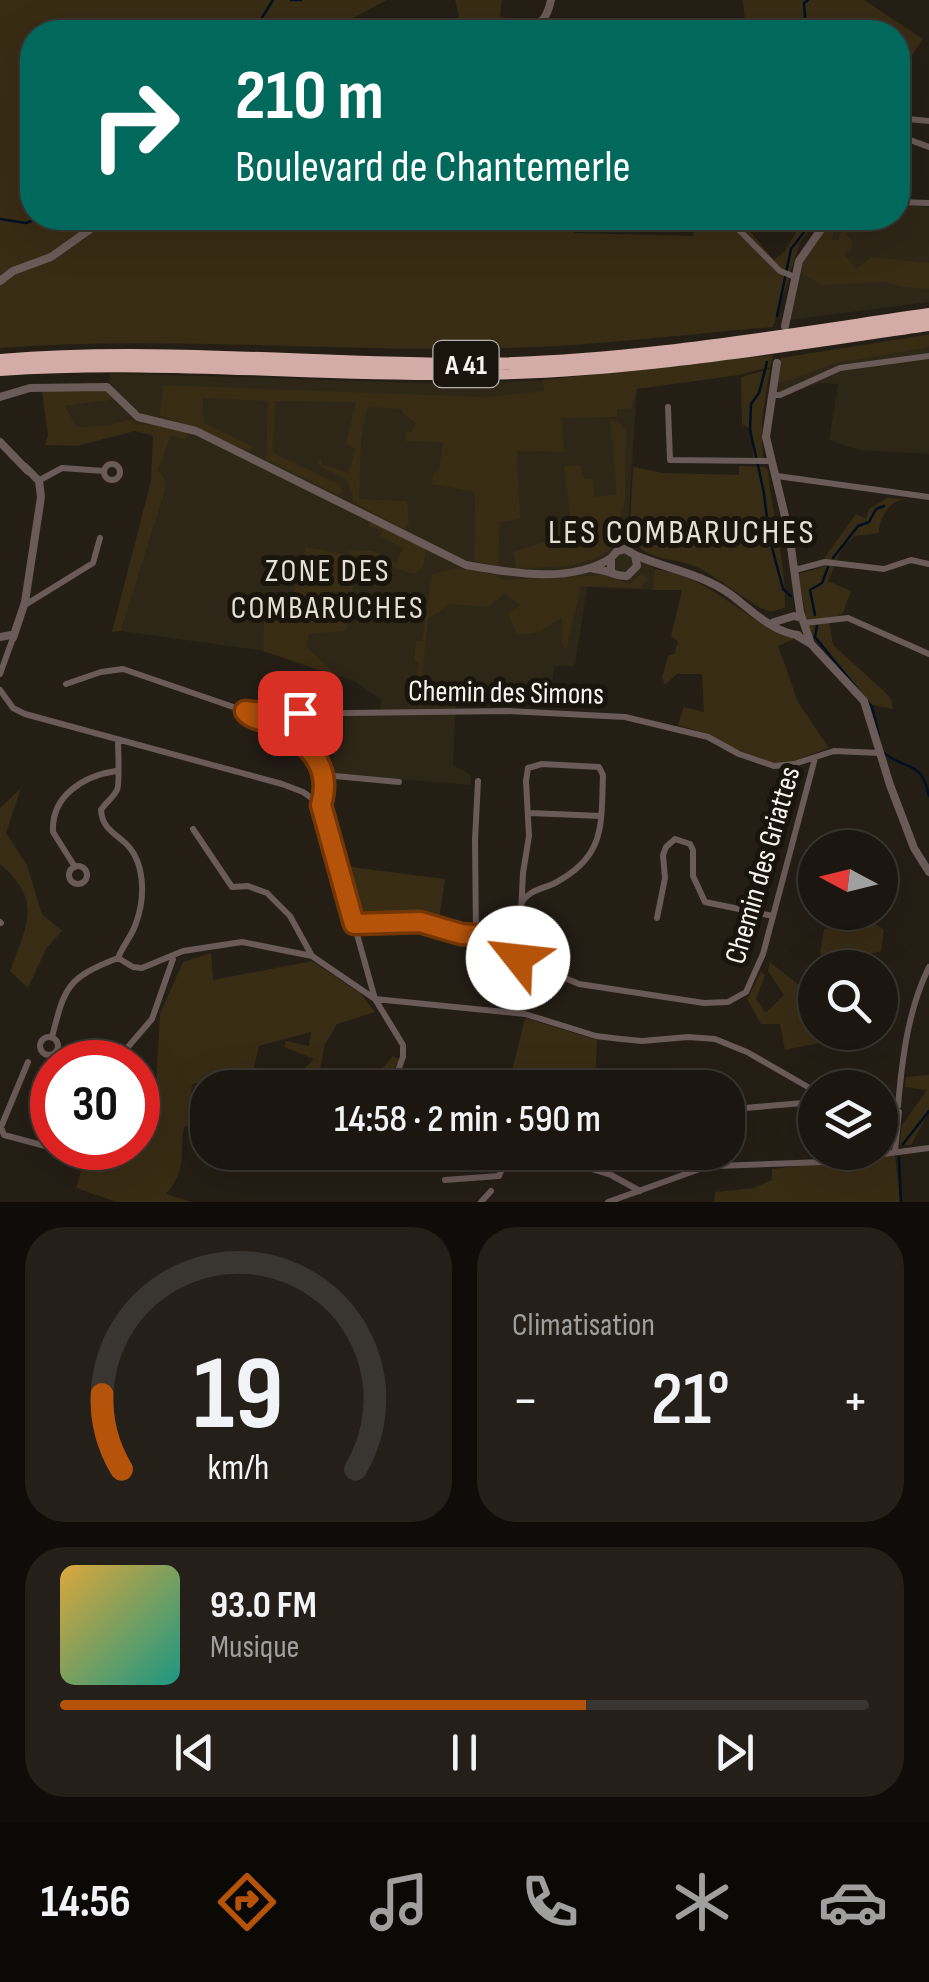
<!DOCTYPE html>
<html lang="fr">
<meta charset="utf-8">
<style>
:root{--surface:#1b1610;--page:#241f19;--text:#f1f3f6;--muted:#a09f9f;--line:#393530;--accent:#b45309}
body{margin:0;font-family:"Sofia Sans Condensed",sans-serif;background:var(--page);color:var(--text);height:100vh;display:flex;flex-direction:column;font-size:38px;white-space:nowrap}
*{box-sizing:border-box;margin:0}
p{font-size:32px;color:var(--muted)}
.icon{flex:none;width:55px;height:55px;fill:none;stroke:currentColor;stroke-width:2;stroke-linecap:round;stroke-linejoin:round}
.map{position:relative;height:1202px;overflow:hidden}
.details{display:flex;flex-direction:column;gap:25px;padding:25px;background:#0f0c09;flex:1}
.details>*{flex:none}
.hud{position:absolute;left:20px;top:20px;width:890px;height:210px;border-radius:40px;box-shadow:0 10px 40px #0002,0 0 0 2px var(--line);background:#00695c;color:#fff;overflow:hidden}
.needle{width:65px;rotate:277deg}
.controls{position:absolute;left:798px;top:830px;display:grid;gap:20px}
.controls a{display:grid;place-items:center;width:100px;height:100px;border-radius:50%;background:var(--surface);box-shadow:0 10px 40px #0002,0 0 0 2px var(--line);font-size:50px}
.speed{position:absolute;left:30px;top:1040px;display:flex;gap:20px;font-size:50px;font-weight:700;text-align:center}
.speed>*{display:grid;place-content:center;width:130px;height:130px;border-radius:50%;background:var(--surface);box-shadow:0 10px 40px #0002,0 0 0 2px var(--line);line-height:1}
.speed .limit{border:15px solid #d22;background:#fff;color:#111}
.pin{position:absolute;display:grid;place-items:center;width:85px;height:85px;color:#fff;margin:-42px;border-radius:20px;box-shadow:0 5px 15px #0006}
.me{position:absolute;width:110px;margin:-55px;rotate:299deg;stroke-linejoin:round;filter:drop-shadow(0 0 8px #0008)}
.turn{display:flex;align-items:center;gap:35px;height:210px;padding:0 50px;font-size:45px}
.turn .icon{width:130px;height:130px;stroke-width:2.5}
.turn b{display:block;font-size:70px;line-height:85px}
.big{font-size:75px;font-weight:600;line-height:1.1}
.details .tile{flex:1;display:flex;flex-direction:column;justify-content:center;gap:15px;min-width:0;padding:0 35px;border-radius:40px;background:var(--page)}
.details .dial{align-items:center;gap:0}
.dial svg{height:260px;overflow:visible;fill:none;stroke:var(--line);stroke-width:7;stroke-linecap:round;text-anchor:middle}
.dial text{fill:var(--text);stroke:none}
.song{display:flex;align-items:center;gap:30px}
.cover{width:120px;height:120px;border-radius:15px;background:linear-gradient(135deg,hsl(40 70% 55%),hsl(170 70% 35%))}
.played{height:10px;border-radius:5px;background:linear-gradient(90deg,var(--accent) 65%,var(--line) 65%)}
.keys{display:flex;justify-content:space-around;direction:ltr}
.heat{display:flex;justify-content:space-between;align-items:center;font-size:55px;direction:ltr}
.details .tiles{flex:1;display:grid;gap:25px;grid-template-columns:1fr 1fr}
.tile:last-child{grid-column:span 2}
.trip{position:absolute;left:190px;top:1070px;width:555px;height:100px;border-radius:40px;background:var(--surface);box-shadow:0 10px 40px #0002,0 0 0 2px var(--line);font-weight:600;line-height:100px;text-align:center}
.menu{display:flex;height:160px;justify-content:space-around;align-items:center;background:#0b0906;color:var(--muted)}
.menu .icon{width:70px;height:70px}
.menu .current{color:var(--accent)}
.menu b{font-size:45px;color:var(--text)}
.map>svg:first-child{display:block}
.built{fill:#2e2617}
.green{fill:#392c15}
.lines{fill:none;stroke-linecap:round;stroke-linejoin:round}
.stream{stroke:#001022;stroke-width:2.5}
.minor{stroke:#6a5a58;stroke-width:6}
.tertiary{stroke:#6a5a58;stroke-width:8}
.motorway{stroke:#d3aca8;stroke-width:12}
.route-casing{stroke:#753606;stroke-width:25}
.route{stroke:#b45309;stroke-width:18}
.labels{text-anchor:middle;stroke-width:10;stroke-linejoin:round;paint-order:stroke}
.shield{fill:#1a150c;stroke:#b5b1aa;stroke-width:2.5}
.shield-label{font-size:28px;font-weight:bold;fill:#f8f4ee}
.street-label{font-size:30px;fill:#f8f4ee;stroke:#1a150c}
.neighbourhood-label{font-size:32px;letter-spacing:2.5px;fill:#e6dfd3;stroke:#1a150c}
.quarter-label{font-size:35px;letter-spacing:2.5px;fill:#e6dfd3;stroke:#1a150c}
</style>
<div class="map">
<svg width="929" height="1202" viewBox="0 0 929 1202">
<rect width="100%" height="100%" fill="#241e15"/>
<path class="built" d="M898,204l31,3v95l-140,18 13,-56 30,-46h66z
M929,334v120l-70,-4 -30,-10 9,-56 -19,-1 -42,16 4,-41z
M110,373l344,11 175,-8 8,13 -10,153 28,27 -2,21 -66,-3 -12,79h-21l-4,38 -94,-1 -3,62 18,10v10l-140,-11 3,-29 10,-1 1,-34 35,-1 1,-9 -8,-6 -18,-12 -75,-29 -159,-22 44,-140 -7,-21 9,-29 -32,-10 -5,-12 -18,6 -35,2 -12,-21 46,-6 -3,-10z"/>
<path class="green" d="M0,0h387l-60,32h-295v186h467v12l63,2 2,-14h10v15l119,3 3,-18c53,0 45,4 78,42l10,-8 21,-34h15l-20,24 -27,85c-88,7 -176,19 -265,21 -169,5 -339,-13 -508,0z
M455,0h47l-2,17 26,4 -1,7 -62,4z
M743,0h121l59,39 -25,36v-43h-152z
M833,218h9l-8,8 -2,14h7l1,-6 15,-16 5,3 -14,13 6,7v6l-8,7 12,15 15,-12 58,6v26l-28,-2 -14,-5 -65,3 -19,-11c-3,-21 17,-40 30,-56z
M929,335v12l-92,16 -56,20 -4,-3 4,-22z
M773,355l-3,12 -31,8 -102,14 -6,20h-14v8l-56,1 3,34 -47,-1 3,68 -20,3 -2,44 -24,-5 1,-69 -43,-8 1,-11 6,-2 4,-29 -37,-1v-10l6,1 4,-9 -12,-8 -2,-6 -35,-2 -6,35 -2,57 48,2 2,23 -5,5 -51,-27c-2,-31 -16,-22 -35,-38l3,-6v6l28,9 6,-24 -9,-6 10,-41 -81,-1 -2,52 66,31 4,8 -5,3 -72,-36 2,-58 -65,-3 1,25 50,24 -5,4 -89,-36 3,-30 323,12 58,-6 -1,-11z
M770,369l-8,50 1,42 -10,-1 -1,-30 -10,-6 -1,-47z
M57,390h51l4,10 -47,6 12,21 34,-2 19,-6 8,7 2,-3 48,9 -2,8 -15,-5 -13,35 6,8 1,13 -44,140 -9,1 39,-151 2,-46 -18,-4 -58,15 -32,-1 3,-10 -6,-43z
M610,419l12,6 4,7 -1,66 -11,48c-27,24 -63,21 -98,22l-3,-16 44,-14 14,-14 -7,-58 16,-1 5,14h8l2,18 22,-3z
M739,466l25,1 4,3c4,47 18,91 17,138 -5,1 -11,4 -16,3 -10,-1 -54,-35 -68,-42 -28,-14 -50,-5 -72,-31l4,-71 31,6 75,2z
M887,498l15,1c-13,4 -23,19 -23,34l-24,3 -12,10 -15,35 23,10 -8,22 -14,8 4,24 52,47 6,7 2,10 -25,-5 -59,-73 -11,-57 26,-7 1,-10 31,-43 10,5 3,-10z
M372,519l55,27 -4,21 -9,7 -66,-20 1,-4 24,1 23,11 7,-14 -23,-12 2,-5 -14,-5z
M306,547l37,7 14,7 -11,70 -37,3 -2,13 30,29 -74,-25 1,-34 24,-5z
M458,568l38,7 6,5 104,-5 24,9 11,-10 7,4 -7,10 -60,-2 -15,64 -5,-10 1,-23 -22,15 -23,3 -9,-21 12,-9 -15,-12 -17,14 -38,-3 -22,15 -8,86 -8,-1 7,-42 -5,-1 2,-20h6l10,-67z
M655,569c41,6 65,27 98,49 15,10 29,14 41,21l-16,7 20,56 31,46 -46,17 -25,-5 -51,-26 -29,-9 6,-18 20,5 -2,-38h-25l-12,11 -3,-8 6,-21 6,-2 4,-12 -7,-6 11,-46h-29z
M21,788l-15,45 21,32 15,49 20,17 -16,18 -18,39 -18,-17c17,-47 33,-70 -10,-107v-56z
M343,866l102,13 -7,46 -31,-7h-51z
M842,913h17l25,17 -3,21 -51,14 -10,-12 4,-24 16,-3z
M211,953l2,27 99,-19 48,32 15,19 -38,12 -12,20 -6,30c32,5 52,12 74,-18l7,3 -19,28h-74l-5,-1 -1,-14 13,-13 -30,-12 2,-6 23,5 2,-14 -52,14 -6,25 -61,13 -4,42 -4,1c-5,30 4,42 -18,67l26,8h-75l-41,-14 12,-40h50v-31l8,5 10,-35 4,-73 23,-52z
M770,962l45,36v34l5,1 -1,10 -34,7 -5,-26h-19l-14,-25 14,-27 4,3 -9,24 10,14 18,-18 -16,-24z
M525,1018l72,22 -2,47h-87z
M929,1075v37l-18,33h-11l2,-20 25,-35 -22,-3 1,-10z
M895,1155l5,47h-186l1,-10 38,-4 19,-8v-11z"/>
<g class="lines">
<path class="stream" d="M291,0h10
M808,0l-4,3 1,15 6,14
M253,32l20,-32
M0,219l26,4 12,-5
M777,316l14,-67 24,-31
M767,362l-8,31 -8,11 -1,26 14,63 5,43 14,53 8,7
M833,558l25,-32 11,-4 7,-13 8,-3
M815,615l-5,-25 12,-7 6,-16
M817,626l-2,11 57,70 7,29
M884,753c24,19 37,6 45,43
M903,1144l26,-33
M899,1158l2,44"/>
<path class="minor" d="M929,121l-21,-2 -8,11 2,7 27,10
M898,202l31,1
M727,218l53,53 15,6
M772,395h8l60,-27 89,-12
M668,407l2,53 102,1
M104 472a8 8 0 1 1 16 0a8 8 0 1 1-16 0Z
M777,476l152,21
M38,481l24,-13 42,3
M795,570l30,-8 59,7 27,-9 18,4
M25,605l68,-42 7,-25
M804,623l44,-5 81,36
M0,674l13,-36
M66,684l35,-12 22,-3 122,42
M0,690l13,18 12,6 257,70 21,8 17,12
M324,775l75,7
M321,805c17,-55 -33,-73 -75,-90v-5l23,4 238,-3 118,6 83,20 31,17 35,12 20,-2 40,-13 46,2
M321,805l54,194 28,46v12l-7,19 -11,12
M530,813l71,3
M193,829l39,58 16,-1 19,7 23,23 22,40 63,43 150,15 71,22 25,3 21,2 46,-4 27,2 32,13 68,39
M69 875a9 9 0 1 1 18 0a9 9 0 1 1-18 0Z
M75,867l-22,-35c-2,-36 30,-56 63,-61
M657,918l8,-40 -2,-23 3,-8 9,-8 15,5 3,6v26l12,26 68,14
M0,922l1,1
M354,924l53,-4 54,14 25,2 22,11 10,11 61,26 125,19 24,-1 18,-10 17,-38 52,-196
M476,935l-1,-95 3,-59
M513,952l7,-20 3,-59 6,-37 -3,-55 2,-13 14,-4 57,3 4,8c-2,50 3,81 -48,108 -12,6 -26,7 -33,19
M118,958c5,-13 14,-22 18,-35 10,-27 9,-64 -13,-82 -12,-10 -21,-15 -22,-31 4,-7 12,-12 16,-20 3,-6 1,-41 1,-50
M40 1046a9 9 0 1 1 18 0a9 9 0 1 1-18 0Z
M52,1037c13,-51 15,-59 66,-79l15,9 9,1 41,-17 59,-9 70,14
M28,1062l-27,65 3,8 49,13
M115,1062l37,-43 21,-60
M247,1078l30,-1 47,11
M880,1106h18
M898,1106c4,-46 10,-97 31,-139
M745,1108l70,-6
M895,1151l4,-39
M536,1152l75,23 29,16
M672,1152l26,11 18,3 107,-4 106,-14
M445,1180l54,-4 10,-24
M481,1202l10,-11
M608,1202l100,-36"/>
<path class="tertiary" d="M518,32c20,-3 29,-12 33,-32
M0,281l13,-10 38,-14 55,-39
M785,326l14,-65 30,-43
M777,363l-11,74 23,96 11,79 11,32
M0,397l30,-9 77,-1 31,30 58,14 270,134c45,8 105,19 145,-7
M0,442l28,29
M635,555c32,14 65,18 95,39 20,15 42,38 68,41
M594,569c15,1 22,8 33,7l10,-10 -2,-11 -10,-6 -8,2 -6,7v12
M774,622l20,-6 7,2
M796,635l15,9 53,57 26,84 24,63 15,24
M0,637l11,-2
M13,638l12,-36 16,-105 -2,-16 -14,-14"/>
<path class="motorway" d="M0,360c157,-13 313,4 470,4 154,-1 307,-28 459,-50
M0,370c157,-11 313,6 470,4 154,-1 307,-27 459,-49"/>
</g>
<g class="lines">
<g class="route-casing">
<path id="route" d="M300,713l-30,1 -25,-3c6,9 17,8 27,13 35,17 61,41 49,81l33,119 66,-2 41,12 25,2 22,10 10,12"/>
</g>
<use href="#route" class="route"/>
</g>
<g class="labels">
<rect class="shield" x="433.5" y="341" width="65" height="46" rx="8"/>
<g class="shield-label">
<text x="466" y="374">A 41</text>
</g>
<g class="street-label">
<text transform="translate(506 692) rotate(1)" y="10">Chemin des Simons</text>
<text transform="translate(762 865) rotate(-74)" y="10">Chemin des Griattes</text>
</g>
<g class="neighbourhood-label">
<text x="328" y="581">ZONE DES<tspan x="328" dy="37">COMBARUCHES</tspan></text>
</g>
<g class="quarter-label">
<text x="682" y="543">LES COMBARUCHES</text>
</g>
</g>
</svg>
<div class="controls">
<a><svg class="needle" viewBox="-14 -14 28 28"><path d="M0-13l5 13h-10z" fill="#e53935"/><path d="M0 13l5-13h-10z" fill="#a09f9f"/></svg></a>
<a><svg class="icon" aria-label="search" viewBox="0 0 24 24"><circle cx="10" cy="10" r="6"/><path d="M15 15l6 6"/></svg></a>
<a><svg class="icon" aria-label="layers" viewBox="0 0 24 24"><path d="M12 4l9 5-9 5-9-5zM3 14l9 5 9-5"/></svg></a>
</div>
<div class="speed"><div class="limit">30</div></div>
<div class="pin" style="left:300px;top:713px;background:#d93025"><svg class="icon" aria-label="arrive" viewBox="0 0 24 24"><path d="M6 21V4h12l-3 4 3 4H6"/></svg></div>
<svg class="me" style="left:518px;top:958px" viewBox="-20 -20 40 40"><circle r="19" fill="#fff"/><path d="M0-13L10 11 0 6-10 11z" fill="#b45309"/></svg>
<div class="trip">14:58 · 2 min · 590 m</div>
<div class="hud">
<div class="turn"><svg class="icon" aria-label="right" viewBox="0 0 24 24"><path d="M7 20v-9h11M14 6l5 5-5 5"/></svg><div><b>210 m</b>Boulevard de Chantemerle</div></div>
</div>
</div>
<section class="details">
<div class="tiles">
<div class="tile dial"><svg viewBox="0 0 100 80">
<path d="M14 69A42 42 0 1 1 86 69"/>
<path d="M14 69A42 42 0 0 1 8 46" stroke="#b45309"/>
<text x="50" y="56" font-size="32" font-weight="700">19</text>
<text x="50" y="72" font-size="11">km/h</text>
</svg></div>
<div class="tile"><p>Climatisation</p>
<div class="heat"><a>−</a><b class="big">21°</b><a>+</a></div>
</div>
<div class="tile">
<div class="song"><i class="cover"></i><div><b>93.0 FM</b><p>Musique</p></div></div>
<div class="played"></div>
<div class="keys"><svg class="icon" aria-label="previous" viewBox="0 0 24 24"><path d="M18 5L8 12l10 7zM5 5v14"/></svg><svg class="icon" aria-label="pause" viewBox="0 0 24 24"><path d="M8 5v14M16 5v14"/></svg><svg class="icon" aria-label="next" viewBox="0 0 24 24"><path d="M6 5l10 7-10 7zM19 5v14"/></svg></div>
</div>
</div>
</section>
<nav class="menu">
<b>14:56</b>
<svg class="icon current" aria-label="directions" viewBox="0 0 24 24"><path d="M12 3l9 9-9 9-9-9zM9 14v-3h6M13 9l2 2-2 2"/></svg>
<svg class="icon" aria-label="music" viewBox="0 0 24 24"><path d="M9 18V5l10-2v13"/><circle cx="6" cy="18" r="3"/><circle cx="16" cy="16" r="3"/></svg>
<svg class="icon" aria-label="phone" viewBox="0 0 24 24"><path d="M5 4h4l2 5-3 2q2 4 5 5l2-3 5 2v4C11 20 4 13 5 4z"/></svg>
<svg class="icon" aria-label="climate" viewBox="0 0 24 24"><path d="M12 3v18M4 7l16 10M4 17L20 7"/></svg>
<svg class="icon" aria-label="car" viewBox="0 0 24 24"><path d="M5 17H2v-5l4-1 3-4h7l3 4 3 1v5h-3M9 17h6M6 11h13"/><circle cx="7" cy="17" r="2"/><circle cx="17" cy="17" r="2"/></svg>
</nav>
